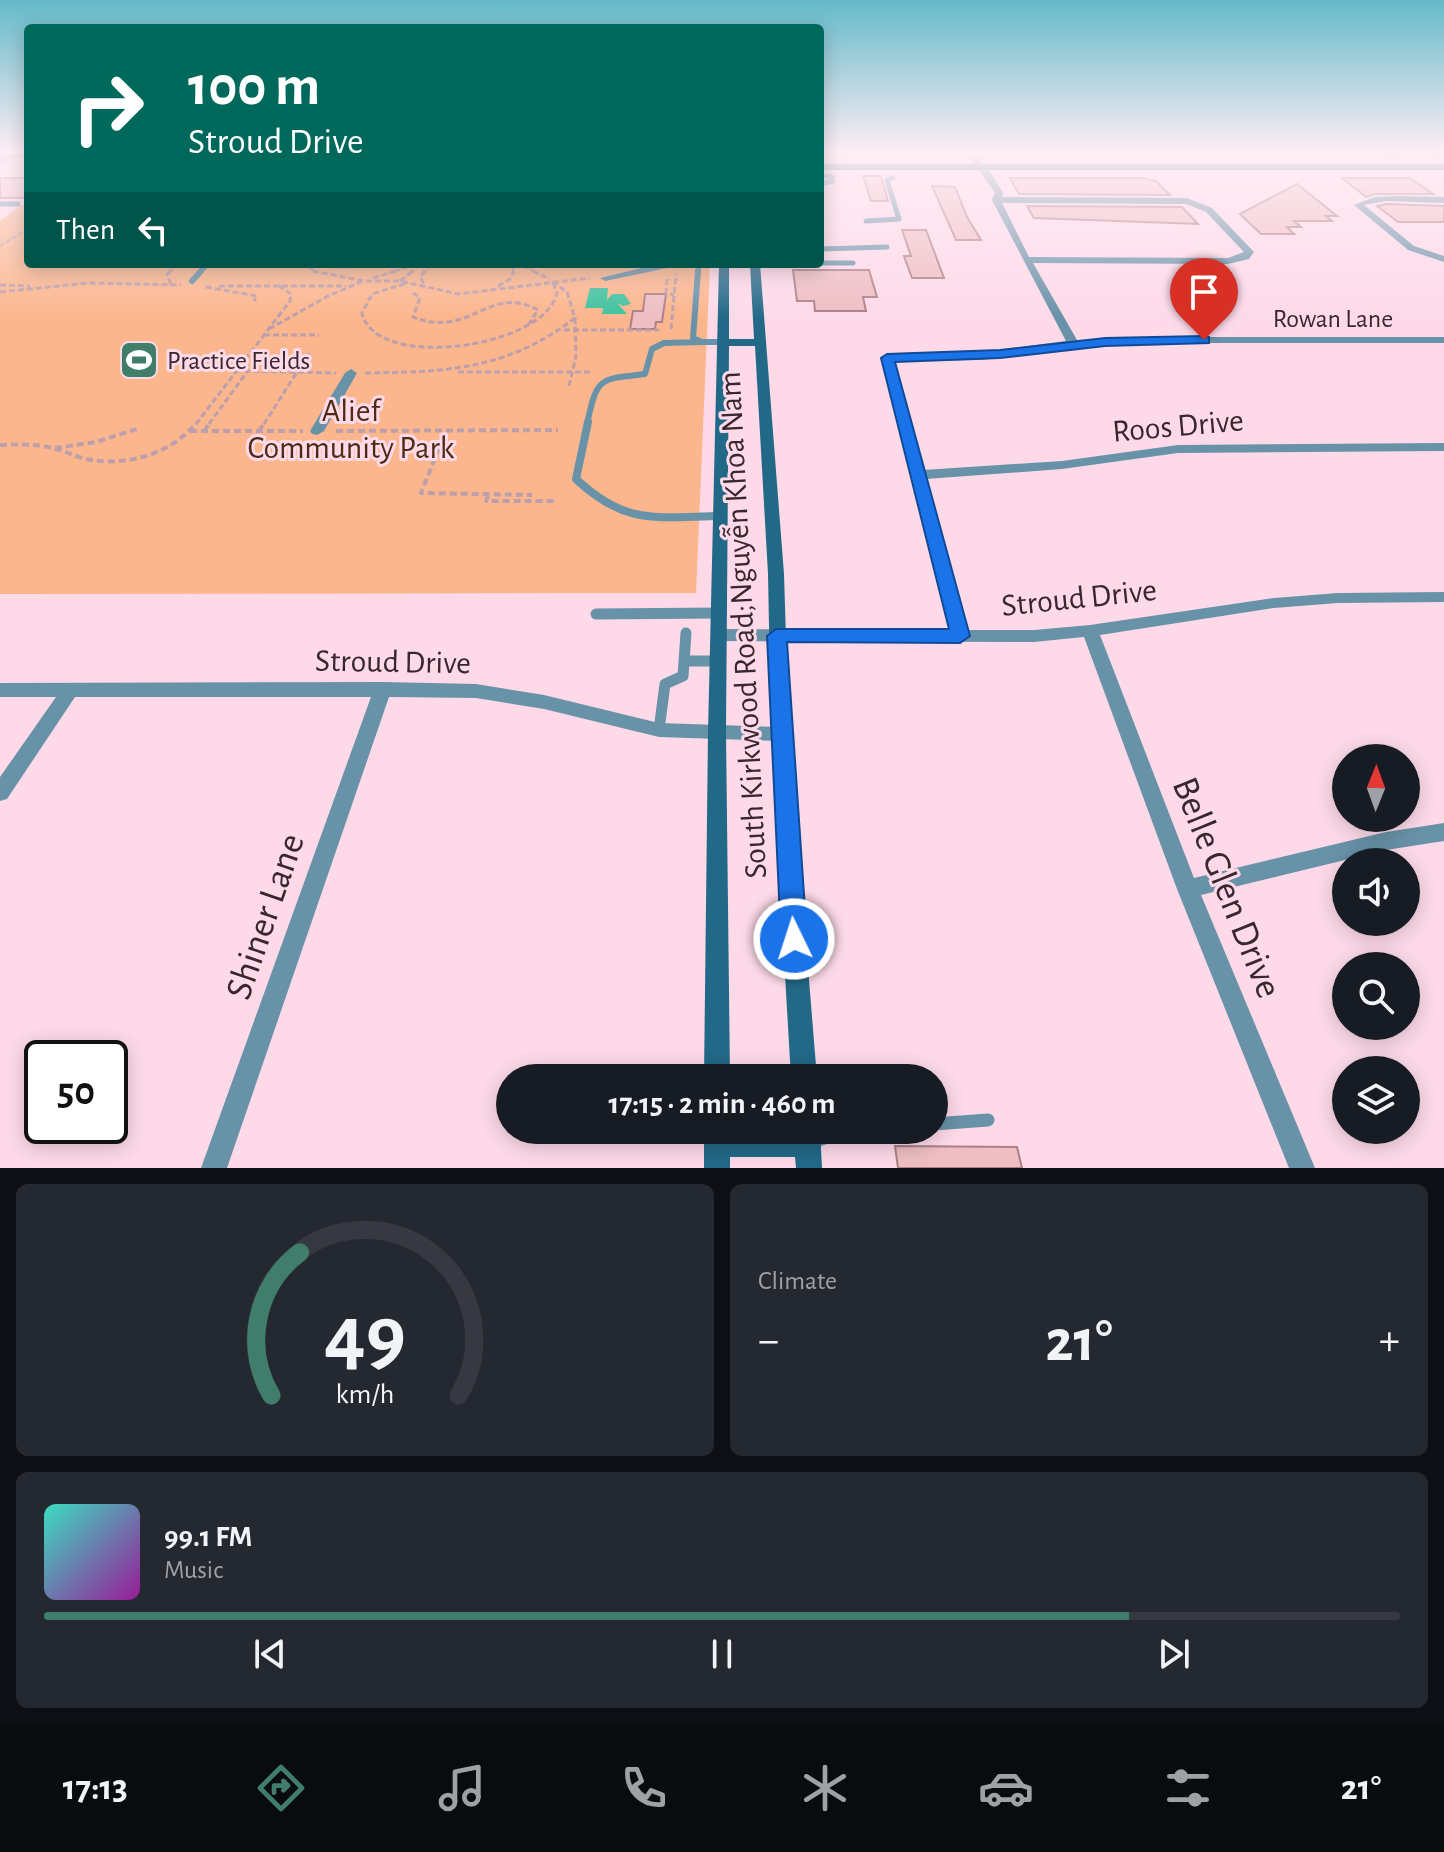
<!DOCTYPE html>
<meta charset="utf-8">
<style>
:root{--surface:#171b24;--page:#242831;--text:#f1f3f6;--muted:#9ea1a6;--line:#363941;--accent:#407e6b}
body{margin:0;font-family:"Alegreya Sans",sans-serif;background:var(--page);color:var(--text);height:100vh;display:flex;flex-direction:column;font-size:30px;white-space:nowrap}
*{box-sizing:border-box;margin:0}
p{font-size:26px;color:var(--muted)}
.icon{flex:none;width:44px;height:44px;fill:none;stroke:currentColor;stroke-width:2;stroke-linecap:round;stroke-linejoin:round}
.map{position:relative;height:1168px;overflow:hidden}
.panel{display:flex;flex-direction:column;gap:16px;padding:16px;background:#0d0f14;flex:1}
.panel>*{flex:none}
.banner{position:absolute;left:24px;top:24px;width:800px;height:244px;border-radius:8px;box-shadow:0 4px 20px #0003;background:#00695c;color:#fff;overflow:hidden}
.needle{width:52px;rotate:1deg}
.controls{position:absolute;left:1332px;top:744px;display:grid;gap:16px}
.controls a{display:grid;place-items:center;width:88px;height:88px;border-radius:50%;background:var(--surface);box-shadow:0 4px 20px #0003;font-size:40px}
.speed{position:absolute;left:24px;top:1040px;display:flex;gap:16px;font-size:40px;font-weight:700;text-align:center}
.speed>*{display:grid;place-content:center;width:104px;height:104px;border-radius:50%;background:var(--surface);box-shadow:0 4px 20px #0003;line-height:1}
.speed .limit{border:4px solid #111;border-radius:12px;background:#fff;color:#111}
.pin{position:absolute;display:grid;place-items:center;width:68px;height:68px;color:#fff;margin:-82px -34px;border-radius:50% 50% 50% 0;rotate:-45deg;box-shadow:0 0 8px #0007}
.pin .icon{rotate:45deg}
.me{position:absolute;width:88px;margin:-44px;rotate:356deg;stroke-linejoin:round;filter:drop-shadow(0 0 6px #0008)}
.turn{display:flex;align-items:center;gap:28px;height:168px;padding:0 32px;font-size:36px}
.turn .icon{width:104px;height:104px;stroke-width:2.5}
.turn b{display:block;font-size:56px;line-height:68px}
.then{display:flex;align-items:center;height:76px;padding:0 32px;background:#0003;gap:16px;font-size:30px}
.big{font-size:60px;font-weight:600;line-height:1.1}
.panel .tile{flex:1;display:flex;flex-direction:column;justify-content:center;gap:12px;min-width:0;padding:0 28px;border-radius:12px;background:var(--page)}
.panel .dial{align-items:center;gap:0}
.dial svg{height:208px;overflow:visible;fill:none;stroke:var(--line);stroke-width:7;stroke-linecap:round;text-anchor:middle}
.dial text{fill:var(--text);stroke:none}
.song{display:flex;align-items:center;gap:24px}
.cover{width:96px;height:96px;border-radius:12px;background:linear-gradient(135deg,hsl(170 70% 55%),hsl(300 70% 35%))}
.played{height:8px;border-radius:4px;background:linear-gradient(90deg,var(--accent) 80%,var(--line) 80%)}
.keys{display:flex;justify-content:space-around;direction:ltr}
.heat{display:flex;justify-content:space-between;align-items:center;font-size:44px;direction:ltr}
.panel .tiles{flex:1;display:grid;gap:16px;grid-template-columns:1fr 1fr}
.tile:last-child{grid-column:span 2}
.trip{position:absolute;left:496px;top:1064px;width:452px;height:80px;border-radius:40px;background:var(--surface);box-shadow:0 4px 20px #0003;font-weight:600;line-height:80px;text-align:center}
.menu{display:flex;height:128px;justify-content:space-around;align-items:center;background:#090b0e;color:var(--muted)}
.menu .icon{width:56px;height:56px}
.menu .active{color:var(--accent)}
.menu b{font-size:36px;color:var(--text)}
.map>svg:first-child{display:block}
.green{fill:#fbb68d}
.water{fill:#3ec29e}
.building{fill:#eebec3;stroke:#ac8085;stroke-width:2}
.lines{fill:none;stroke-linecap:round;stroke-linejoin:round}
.path-far2{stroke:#bd9fab;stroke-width:2;stroke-dasharray:5 2;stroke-linecap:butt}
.path-far1{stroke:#bd9fab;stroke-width:3;stroke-dasharray:6 3;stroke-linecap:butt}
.path{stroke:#bd9fab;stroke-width:4;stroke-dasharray:7 4;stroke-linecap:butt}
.lane-far4{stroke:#6892a8;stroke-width:5}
.lane-far3{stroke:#6892a8;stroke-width:6}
.lane-far2{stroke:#6892a8;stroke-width:8}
.lane-far1{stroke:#6892a8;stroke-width:11}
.lane{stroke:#6892a8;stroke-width:13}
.street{fill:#6892a8;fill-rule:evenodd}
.secondary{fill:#226988;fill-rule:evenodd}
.primary{fill:#18495f;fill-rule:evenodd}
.route{fill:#1a73e8;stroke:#114b97;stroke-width:2}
.labels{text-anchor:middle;stroke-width:6;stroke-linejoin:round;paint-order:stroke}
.far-street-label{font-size:26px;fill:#38272e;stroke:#fedae9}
.far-poi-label{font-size:26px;fill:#38272e;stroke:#fedae9;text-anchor:start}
.park-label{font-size:32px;fill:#4d2a14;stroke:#fedae9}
.street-label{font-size:32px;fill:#38272e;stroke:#fedae9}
.near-street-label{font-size:38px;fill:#38272e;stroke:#fedae9}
</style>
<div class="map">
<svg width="1444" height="1168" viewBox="0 0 1444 1168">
<rect width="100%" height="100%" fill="#fedae9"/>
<path class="green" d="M28,201v63h682l-14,329 -696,1v-373z"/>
<path class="water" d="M590,288h18l-1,12 5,-6h12l7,10 -8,2 -6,-3 10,11h-25l1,-6h-18z"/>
<path class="building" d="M863,176h18l7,25h-17z
M0,178h28v20h-28z
M1010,178h132l14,3 14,14 -151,-1z
M1342,178h68l23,16h-58l-9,3z
M1297,184l40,32h-11l6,5h-38l7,6h-14l7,7h-33l-21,-20z
M932,186l23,1 12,30 14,23h-25z
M1386,204l58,2v16h-46l-21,-16z
M1027,206l155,1 16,17 -164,-6z
M902,230h24l18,48h-32l-8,-22h7z
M793,270h76l8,27h-14l3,14h-51l-1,-10h-17z
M645,294h21l-4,28h-6l-1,7h-25l3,-18h10z
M895,1146l122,1 5,21h-124z"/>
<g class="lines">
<path class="path-far2" d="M0,246l28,-17
M303,264l15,9
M312,264l34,4 23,-4
M518,264l20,9
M169,273l8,-9
M389,273l31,-9
M410,273l3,-2 -2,-5
M423,273l12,-9
M513,273v-9"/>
<path class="path-far1" d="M170,271l-3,4 4,9
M313,271l51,10h36l58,13 132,-16
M425,271l-5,6 5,8
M533,271l17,8
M373,278l23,-7
M667,279l-1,14 8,2
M400,281l13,-10
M0,285l30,1
M219,286h127
M498,286l12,-7 4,-8
M206,287l51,9 -3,5
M0,292l88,-9 93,2
M413,293l7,5 -7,19c57,23 76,-34 125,-7l-9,14
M269,329l59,-33 33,-14
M671,329l5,-55
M564,330h95
M264,335h55
M295,370h5l10,-18
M235,371l101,2
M458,372h135
M365,373c82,-1 142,-3 210,-55l-8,-26 -15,-11 5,12c-12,55 -182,79 -195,20l10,-19 35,-11
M569,386l7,-30 -1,-38
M196,424l94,-123 1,-7 -12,-8
M209,424l38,-52
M264,424l33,-52"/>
<path class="path" d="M190,431h113
M204,431l7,-9
M259,431l6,-9
M336,431l222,-1
M443,438l-22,55 111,2
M0,445c18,-1 38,-1 56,4 12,3 22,9 35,11 38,6 82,-7 106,-38
M55,448l41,-6 41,-13
M488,496l-2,5h70"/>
<path class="lane-far4" d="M1388,154l4,2
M1432,154l4,2
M820,175l12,2
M820,184l13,-3
M0,204h18
M866,221l33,-2 -12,-39 6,-2
M820,249l67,-2
M820,263h33
M658,267l18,-3
M199,273l9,-9
M698,273l1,-9"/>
<path class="lane-far3" d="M698,271l-5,67 9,4h21
M192,281l9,-10
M587,424c10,-47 12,-45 58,-50l7,-25 12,-6 38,-1"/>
<path class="lane-far2" d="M588,422l-12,57c50,47 80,38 144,37
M596,614l123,-1"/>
<path class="lane-far1" d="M596,614l123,-1
M684,661h35
M659,730l6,-46 18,-8 3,-43"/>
<path class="lane" d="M934,1124l54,-4
M811,1143l36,-13"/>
<path class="street" d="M7,154h10l-17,11v-6z
M968,154h6l16,17 13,22 -1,4 185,1 25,10 42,44 -5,7 -21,5 -195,-1 44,77 57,-3h310v6h-310l-61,4 -91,13 -88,1 29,109 139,-9 116,-16 266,-2v8l-266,2 -116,16 -136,10 41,151h67l56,-5 184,-27 64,-5 106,-1v10l-106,1 -64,5 -174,27 94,243 192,-46 58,-9v18l-58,9 -185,45 114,273h-26l-112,-279 -93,-252 -50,5 -315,-1 -6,-2 -2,-4 2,-4 6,-2 231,1 -69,-272 6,-4 95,-2 84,-11 -74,-141 3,-7zM1002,203l184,1 20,8 38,40 -16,6 -199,-1z
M1399,196l45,1v6l-58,-2 -22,4 50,41 30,10v6l-36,-12 -54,-45 21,-8z
M654,265l5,3 -1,2 -53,11 -5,-3z
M351,369l6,4 -33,58 -7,4 -5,-1 -2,-3 35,-58z
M383,682l93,2 68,11 115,28 121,4 7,2 2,5 -2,5 -7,2 -121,-4 -115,-28 -68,-11 -87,-1 -162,471h-26l170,-471h-296l-68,102 -7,2v-24l56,-80h-56v-14z"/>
<path class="secondary" d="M719,264h10v75h25l-4,-75h10l24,310 5,160 28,344h-26l-20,-344 -3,-160 -13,-228h-26l-3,386 4,346h-26l4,-346z
M704,1130h116l2,38h-26l-1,-11h-65v11h-26z"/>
<path class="primary" d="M0,154h28v4h-28z
M820,164h624v6h-624z"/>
</g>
<linearGradient id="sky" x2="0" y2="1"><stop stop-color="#64baca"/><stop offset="0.48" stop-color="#ffeef5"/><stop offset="1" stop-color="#ffeef5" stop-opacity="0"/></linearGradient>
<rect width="1444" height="318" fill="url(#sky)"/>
<path class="route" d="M1204,336l5,1v6l-104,3 -105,12 -105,4 75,274 -10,7 -173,-1 20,297 -4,8 -9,4 -9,-4 -4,-8 -14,-303 9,-7h173l-68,-271 6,-4 113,-4 105,-12z"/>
<defs>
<g id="stadium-square" transform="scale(2)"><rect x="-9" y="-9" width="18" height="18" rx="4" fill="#407e6b" stroke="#fedae9"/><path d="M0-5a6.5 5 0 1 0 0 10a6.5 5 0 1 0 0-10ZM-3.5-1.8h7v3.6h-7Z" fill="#fff"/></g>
</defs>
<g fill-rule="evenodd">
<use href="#stadium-square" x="139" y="360"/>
</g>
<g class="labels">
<g class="far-street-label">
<text x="1333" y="327">Rowan Lane</text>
</g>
<g class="far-poi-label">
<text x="167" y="369">Practice Fields</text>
</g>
<g class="park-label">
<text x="351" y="421">Alief<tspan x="351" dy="37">Community Park</tspan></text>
</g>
<g class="street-label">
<text transform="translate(1178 425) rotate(-5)" y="11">Roos Drive</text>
<text transform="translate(1079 597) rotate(-6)" y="11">Stroud Drive</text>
<text transform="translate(742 625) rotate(-93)" y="11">South Kirkwood Road;Nguyễn Khoa Nam</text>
<text transform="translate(393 661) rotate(1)" y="11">Stroud Drive</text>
</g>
<g class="near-street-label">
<text transform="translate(1228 887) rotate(68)" y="13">Belle Glen Drive</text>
<text transform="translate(264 916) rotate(-71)" y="13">Shiner Lane</text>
</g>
</g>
</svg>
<div class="controls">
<a><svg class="needle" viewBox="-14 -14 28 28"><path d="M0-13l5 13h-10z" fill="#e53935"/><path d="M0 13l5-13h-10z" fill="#9ea1a6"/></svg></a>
<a><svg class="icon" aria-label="sound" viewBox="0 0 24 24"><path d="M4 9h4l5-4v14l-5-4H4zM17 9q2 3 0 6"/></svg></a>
<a><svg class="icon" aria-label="search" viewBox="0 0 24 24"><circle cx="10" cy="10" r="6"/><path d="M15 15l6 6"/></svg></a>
<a><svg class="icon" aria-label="layers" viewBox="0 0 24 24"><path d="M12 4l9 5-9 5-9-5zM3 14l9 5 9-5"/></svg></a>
</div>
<div class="speed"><div class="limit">50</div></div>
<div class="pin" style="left:1204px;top:340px;background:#d93025"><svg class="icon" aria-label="arrive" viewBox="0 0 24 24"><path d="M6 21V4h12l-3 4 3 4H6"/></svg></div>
<svg class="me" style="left:794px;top:939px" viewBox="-20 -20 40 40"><circle r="17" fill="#1a73e8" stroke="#fff" stroke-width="3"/><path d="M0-11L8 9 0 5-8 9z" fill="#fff"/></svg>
<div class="trip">17:15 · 2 min · 460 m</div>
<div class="banner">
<div class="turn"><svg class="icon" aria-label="right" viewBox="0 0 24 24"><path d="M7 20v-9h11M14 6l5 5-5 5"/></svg><div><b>100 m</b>Stroud Drive</div></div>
<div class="then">Then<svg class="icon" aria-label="left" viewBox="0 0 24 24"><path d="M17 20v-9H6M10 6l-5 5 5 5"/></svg></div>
</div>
</div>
<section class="panel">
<div class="tiles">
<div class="tile dial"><svg viewBox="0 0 100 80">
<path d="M14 69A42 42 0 1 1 86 69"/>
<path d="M14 69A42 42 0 0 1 25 14" stroke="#407e6b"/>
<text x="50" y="56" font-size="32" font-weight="700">49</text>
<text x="50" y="72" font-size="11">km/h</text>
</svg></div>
<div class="tile"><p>Climate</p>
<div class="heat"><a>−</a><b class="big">21°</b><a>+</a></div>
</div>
<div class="tile">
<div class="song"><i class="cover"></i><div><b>99.1 FM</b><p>Music</p></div></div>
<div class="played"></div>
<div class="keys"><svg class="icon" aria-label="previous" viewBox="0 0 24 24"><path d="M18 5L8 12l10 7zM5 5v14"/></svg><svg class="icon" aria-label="pause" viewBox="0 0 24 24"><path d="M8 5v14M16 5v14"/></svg><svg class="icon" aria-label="next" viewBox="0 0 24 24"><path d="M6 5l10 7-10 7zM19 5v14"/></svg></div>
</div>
</div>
</section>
<nav class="menu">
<b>17:13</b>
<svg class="icon active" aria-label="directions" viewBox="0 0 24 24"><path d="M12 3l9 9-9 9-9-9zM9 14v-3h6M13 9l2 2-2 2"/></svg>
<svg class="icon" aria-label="music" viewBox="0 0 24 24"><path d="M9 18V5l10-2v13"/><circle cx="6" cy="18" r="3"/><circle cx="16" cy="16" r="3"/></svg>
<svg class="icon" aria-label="phone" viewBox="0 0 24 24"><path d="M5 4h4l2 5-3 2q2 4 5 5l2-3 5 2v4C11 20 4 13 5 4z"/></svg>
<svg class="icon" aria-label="climate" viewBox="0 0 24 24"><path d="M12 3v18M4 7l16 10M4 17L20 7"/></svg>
<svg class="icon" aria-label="car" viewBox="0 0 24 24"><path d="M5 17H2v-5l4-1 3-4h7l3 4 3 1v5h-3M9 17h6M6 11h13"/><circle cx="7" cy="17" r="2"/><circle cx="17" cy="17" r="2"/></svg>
<svg class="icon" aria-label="filters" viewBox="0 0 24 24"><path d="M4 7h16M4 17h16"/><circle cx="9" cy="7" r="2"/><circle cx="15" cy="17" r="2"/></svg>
<b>21°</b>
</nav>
